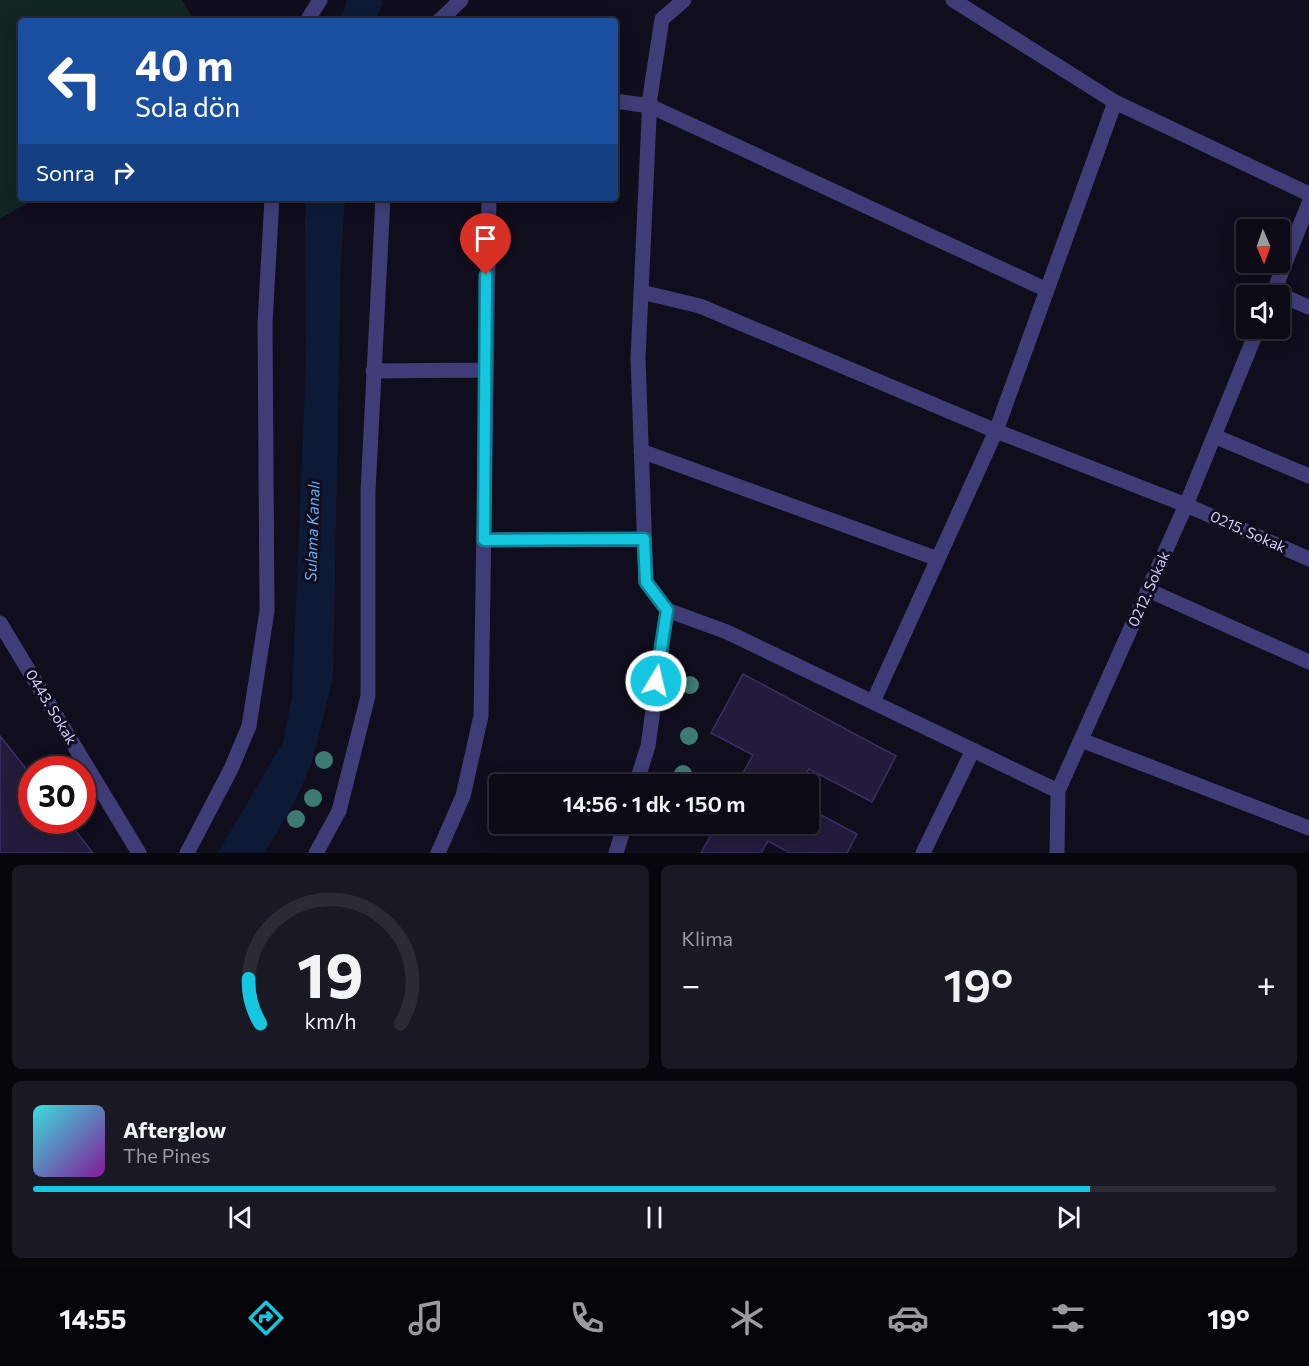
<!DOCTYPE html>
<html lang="tr">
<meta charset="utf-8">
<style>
:root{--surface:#0c0a15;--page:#1a1822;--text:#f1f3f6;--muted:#9a9aa0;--line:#2c2b34;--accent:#14c6df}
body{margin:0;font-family:Commissioner,sans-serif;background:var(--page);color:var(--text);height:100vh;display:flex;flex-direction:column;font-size:22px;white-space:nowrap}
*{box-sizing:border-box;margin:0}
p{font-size:20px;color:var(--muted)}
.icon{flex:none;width:33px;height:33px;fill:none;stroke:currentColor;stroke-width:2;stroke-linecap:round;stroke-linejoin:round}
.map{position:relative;height:853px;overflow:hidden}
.panel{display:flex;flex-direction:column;gap:12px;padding:12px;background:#07060c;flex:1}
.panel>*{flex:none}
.hud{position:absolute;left:18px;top:18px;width:600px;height:183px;border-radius:6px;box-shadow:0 3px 15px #0003,0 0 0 2px var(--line);background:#1a4fa0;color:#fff;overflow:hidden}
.needle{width:39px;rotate:178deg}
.fabs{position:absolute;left:1236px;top:219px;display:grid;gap:12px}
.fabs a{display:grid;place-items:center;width:54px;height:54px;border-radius:6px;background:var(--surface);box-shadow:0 3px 15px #0003,0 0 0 2px var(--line);font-size:30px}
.speed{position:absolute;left:18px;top:756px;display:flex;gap:12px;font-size:30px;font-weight:700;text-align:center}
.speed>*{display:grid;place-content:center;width:78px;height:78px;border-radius:50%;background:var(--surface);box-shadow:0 3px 15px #0003,0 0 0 2px var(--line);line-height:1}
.speed .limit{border:9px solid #d22;background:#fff;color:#111}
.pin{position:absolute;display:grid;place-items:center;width:51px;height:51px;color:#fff;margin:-62px -26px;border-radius:50% 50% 50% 0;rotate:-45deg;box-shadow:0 0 6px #0007}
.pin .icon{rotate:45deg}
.me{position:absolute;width:66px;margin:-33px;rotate:9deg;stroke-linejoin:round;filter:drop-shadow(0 0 4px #0008)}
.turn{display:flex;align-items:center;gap:21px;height:126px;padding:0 18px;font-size:27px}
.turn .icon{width:78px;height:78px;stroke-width:2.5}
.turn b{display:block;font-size:42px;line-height:51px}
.then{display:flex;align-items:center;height:57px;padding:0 18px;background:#0003;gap:12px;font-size:22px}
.big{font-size:45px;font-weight:600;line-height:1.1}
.panel .tile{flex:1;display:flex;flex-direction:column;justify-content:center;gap:9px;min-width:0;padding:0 21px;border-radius:9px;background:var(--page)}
.panel .dial{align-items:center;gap:0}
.dial svg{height:156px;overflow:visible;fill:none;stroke:var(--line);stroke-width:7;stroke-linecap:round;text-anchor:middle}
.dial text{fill:var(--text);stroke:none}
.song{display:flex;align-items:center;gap:18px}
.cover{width:72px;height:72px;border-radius:9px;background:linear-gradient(135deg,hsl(180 70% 55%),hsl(290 70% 35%))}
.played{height:6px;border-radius:3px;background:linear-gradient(90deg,var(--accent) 85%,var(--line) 85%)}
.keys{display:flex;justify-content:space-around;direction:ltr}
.heat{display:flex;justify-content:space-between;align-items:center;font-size:33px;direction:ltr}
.panel .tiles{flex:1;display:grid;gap:12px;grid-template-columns:1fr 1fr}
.tile:last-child{grid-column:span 2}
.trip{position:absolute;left:489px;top:774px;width:330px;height:60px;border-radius:6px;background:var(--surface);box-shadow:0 3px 15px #0003,0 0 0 2px var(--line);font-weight:600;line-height:60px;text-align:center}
.menu{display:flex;height:96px;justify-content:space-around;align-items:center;background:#050408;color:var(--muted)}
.menu .icon{width:42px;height:42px}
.menu .active{color:var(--accent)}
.menu b{font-size:27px;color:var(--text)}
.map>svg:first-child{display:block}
.green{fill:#112525}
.water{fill:#0d1a36}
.building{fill:#221b3b;stroke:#3b2f65;stroke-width:1.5}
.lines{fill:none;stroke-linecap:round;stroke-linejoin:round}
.minor{stroke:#403c77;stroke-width:15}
.tertiary{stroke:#403c77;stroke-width:15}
.tree{fill:#3c7a72}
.route-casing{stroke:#0d8191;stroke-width:15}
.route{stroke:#14c6df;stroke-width:10}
.labels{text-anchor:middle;stroke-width:6;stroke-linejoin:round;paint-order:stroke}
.street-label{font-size:15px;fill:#d3cdfa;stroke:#100d1c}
.water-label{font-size:16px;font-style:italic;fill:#64acf1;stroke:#100d1c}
</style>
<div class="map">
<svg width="1309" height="853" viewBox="0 0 1309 853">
<rect width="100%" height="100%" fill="#100d1c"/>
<path class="green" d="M0,0h182l13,21h-174v177h14l-35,21z"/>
<path class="water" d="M347,0h34l2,3 -8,18h-35z
M305,198h40l-4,61 -8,418 -21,85 -15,35 -32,56h-47l65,-111 9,-46 14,-333z"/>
<path class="building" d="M743,674l153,82 -24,46 -63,-33 -9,15h-63l16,-29 -42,-22z
M0,736l32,40v44h35l26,33h-93z
M808,808l49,26 -10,19h-57l-22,-12 -7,12h-60l16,-29h91z"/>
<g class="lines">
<path class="minor" d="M953,0l162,102 194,92
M615,101l35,5 397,184
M641,292l59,14 296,125 190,74 123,54
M1273,292l36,15
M1272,296l37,-93
M373,371l112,-1
M1214,436l95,40
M641,451l297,108
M484,540l160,-1
M1148,590l161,72
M667,610l60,22 331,159
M0,623l139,230
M873,702l123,-271 119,-329
M1081,740l228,88
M636,784l12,-38 19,-136 -21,-28 -8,-224 12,-261 12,-78 22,-19
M438,853l25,-57 18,-80 8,-518
M616,853l9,-29
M923,853l50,-103
M1057,853l1,-62 128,-286 72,-177"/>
<path class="tertiary" d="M307,21l13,-21
M439,21l22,-21
M187,853l44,-84 18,-43 18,-115 -2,-288 7,-125
M316,853l23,-42 29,-115v-205l15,-293"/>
</g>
<g class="tree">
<circle cx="690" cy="685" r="9"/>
<circle cx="689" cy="736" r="9"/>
<circle cx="324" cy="760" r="9"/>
<circle cx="683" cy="774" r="9"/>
<circle cx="313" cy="798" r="9"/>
<circle cx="296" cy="819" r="9"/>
</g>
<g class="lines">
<g class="route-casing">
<path id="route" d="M486,275l-2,265 160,-1 2,43 21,28 -11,71"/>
</g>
<use href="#route" class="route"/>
</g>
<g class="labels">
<g class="street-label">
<text transform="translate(1248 532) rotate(24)" y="5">0215. Sokak</text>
<text transform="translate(1149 589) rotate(-66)" y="5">0212. Sokak</text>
<text transform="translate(51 707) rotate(59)" y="5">0443. Sokak</text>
</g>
<g class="water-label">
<text transform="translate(312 531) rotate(-88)" y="6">Sulama Kanalı</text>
</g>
</g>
</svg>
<div class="fabs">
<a><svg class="needle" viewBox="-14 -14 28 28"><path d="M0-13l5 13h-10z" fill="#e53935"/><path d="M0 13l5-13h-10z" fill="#9a9aa0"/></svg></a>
<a><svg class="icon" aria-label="sound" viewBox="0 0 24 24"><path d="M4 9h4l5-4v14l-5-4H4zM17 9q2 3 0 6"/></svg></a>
</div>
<div class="speed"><div class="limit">30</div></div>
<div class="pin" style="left:486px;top:275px;background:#d93025"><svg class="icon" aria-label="arrive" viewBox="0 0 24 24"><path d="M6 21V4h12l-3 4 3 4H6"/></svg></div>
<svg class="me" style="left:656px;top:681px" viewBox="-20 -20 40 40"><circle r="17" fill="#14c6df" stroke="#fff" stroke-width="3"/><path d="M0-11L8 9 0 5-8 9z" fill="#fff"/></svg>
<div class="trip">14:56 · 1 dk · 150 m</div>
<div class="hud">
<div class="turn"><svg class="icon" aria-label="left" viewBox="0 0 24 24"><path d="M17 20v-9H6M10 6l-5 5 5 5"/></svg><div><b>40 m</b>Sola dön</div></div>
<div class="then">Sonra<svg class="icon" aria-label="right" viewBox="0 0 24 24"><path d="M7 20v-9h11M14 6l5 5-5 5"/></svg></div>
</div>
</div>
<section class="panel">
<div class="tiles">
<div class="tile dial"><svg viewBox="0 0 100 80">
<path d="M14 69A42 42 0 1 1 86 69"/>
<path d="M14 69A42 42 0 0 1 8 46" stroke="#14c6df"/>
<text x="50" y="56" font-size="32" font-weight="700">19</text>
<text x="50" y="72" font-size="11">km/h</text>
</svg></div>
<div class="tile"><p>Klima</p>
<div class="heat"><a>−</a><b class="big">19°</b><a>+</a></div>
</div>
<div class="tile">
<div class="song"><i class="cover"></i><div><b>Afterglow</b><p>The Pines</p></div></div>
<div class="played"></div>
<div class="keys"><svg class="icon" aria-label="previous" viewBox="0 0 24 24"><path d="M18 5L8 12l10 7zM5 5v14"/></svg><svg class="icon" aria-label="pause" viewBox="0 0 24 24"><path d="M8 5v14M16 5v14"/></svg><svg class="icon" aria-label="next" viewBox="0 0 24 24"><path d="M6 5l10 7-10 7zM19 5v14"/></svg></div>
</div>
</div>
</section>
<nav class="menu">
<b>14:55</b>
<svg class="icon active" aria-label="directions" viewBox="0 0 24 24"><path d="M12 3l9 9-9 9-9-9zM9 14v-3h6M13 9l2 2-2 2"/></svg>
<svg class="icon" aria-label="music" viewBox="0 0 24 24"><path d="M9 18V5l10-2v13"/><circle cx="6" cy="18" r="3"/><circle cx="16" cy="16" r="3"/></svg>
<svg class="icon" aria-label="phone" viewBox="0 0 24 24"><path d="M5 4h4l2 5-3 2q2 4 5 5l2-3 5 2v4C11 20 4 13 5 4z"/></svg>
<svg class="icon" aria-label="climate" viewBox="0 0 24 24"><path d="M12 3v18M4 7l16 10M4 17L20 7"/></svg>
<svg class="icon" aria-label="car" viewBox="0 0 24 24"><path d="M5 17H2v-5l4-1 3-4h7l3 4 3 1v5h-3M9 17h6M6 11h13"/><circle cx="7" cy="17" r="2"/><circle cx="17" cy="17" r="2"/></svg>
<svg class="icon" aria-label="filters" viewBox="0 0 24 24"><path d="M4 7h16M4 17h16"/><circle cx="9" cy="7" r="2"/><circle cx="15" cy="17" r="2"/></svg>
<b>19°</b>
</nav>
